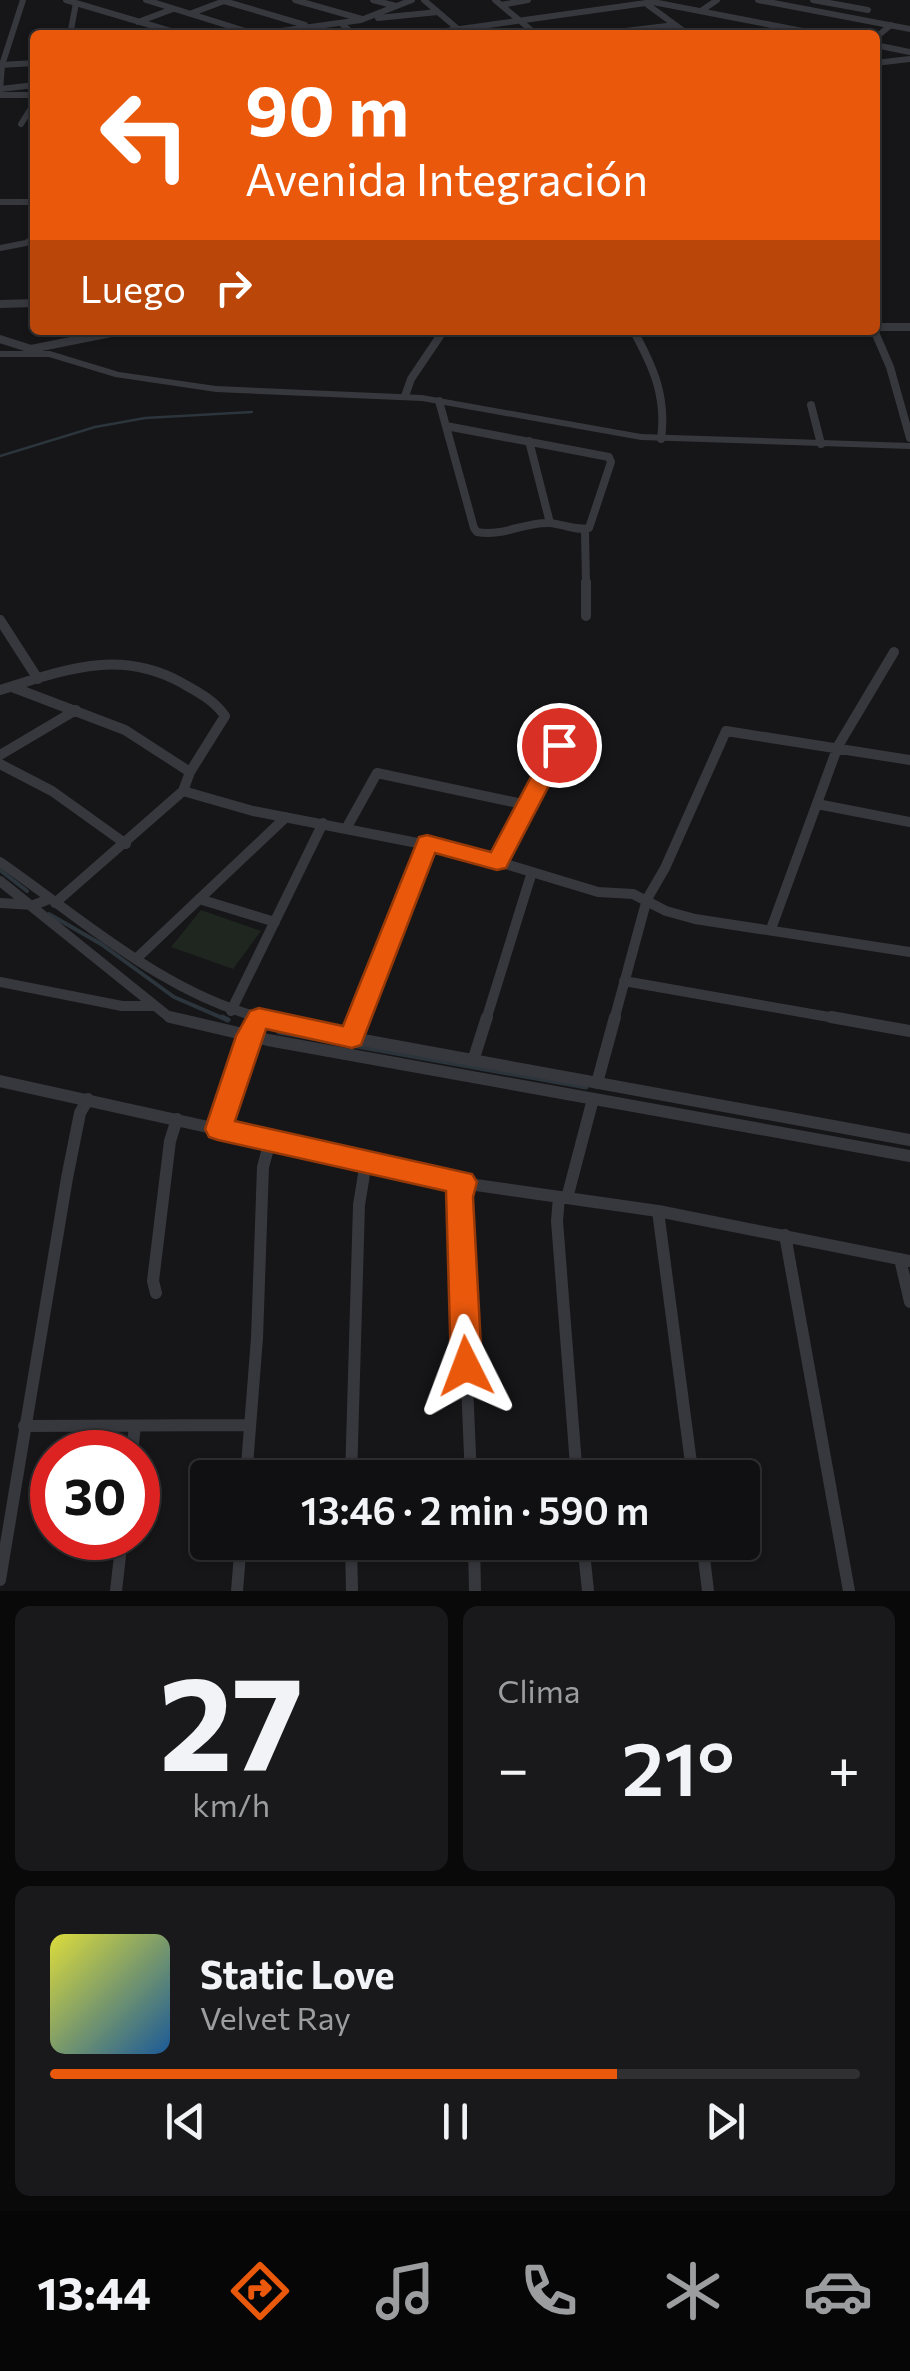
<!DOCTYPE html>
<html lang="es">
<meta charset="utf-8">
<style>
:root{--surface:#101012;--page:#19191b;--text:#f1f3f6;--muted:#9c9d9f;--line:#303032;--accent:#ea580c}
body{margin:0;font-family:Commissioner,sans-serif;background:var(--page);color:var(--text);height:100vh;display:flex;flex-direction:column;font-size:38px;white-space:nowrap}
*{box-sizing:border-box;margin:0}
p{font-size:32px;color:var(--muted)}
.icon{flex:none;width:55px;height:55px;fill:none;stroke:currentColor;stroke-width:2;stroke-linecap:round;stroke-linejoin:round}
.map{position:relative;height:1591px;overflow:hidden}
.details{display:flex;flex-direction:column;gap:15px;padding:15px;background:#09090a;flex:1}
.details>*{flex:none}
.guide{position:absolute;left:30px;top:30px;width:850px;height:305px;border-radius:10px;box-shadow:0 2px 8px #0004,0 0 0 2px var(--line);background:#ea580c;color:#fff;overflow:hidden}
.speed{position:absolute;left:30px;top:1430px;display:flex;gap:20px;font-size:50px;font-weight:700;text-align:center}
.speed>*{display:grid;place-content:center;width:130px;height:130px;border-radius:50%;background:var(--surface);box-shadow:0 2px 8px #0004,0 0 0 2px var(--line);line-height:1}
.speed .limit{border:15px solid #d22;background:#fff;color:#111}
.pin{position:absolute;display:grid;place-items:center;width:85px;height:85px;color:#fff;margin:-42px;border:5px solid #fff;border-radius:50%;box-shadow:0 2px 10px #0007}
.me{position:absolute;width:110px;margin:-55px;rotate:357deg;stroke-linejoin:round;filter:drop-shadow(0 0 8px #0008)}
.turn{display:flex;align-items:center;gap:35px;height:210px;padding:0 50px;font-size:45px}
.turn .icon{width:130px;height:130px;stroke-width:2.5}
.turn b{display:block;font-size:70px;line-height:85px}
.then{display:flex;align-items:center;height:95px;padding:0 50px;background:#0003;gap:20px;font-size:38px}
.big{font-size:75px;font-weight:600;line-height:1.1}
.details .widget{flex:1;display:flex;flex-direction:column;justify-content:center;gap:15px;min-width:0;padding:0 35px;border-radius:15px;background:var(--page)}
.details .dial{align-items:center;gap:0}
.dial b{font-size:130px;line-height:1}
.song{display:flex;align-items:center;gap:30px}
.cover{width:120px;height:120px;border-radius:15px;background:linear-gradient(135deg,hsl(60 70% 55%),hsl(210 70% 35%))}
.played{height:10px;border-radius:5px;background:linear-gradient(90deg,var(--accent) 70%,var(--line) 70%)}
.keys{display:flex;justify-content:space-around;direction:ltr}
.heat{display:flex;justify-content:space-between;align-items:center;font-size:55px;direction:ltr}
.details .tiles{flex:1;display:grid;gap:15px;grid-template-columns:1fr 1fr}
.widget:last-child{grid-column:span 2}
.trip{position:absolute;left:190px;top:1460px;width:570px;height:100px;border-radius:10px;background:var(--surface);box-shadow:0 2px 8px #0004,0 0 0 2px var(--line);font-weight:600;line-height:100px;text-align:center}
.menu{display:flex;height:160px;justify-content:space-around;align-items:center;background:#060607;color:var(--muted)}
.menu .icon{width:70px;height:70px}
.menu .active{color:var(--accent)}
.menu b{font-size:45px;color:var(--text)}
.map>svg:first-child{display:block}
.green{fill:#1e261f}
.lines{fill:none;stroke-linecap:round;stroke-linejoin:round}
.stream-far2{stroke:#2c353c;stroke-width:2.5}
.stream-far1{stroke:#2c353c;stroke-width:4}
.stream{stroke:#2c353c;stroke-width:5}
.minor-far3{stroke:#37383d;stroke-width:6}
.minor-far2{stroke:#37383d;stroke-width:8}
.minor-far1{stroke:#37383d;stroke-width:10}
.minor{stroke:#37383d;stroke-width:12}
.tertiary{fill:#37383d;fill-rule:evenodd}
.route{fill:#ea580c;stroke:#983908;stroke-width:2.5}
</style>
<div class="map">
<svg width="910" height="1591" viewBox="0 0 910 1591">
<rect width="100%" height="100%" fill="#161618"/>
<path class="green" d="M201,910l60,21 -28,38 -62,-22z"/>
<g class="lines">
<path class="stream-far2" d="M0,456l95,-29 50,-9 107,-6"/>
<path class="stream-far1" d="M0,870l27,21
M49,914l52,30 73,53 53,23"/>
<path class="stream" d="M222,1017l6,3
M279,1032l307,55"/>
<path class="minor-far3" d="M66,0l118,35
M146,0l109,34
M295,0l67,19
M373,0l23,6
M424,0l35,30
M495,0l42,35
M758,0l152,29
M813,0l55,10
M224,1l81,24
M648,1l175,34
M501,5l27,-5
M648,5l41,30
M701,11l16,-11
M192,13l35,-13
M378,18l60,-6
M138,22l35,-13
M341,23l13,12
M70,35l6,-32
M252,35l109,-15 51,-20
M417,35l236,-33
M592,35l83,-10
M875,38l16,-13
M875,45l35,7
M875,63l35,-4
M0,65l35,-2
M0,89l35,-4
M0,90l2,-25 21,-65
M0,95h35
M21,124l14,-22
M0,202h35
M0,248l26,-5 9,-6"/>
<path class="minor-far2" d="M0,304l35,-1
M875,327h35
M633,330c20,36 34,67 28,109
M874,330l16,37 20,71
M0,339l31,10
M36,352l-5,-3 95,-19
M405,396l6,-17 33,-49
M439,401l35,127 3,4c26,5 47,-10 72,-9 15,1 25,8 40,5l22,-66 -2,-5 -163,-31
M811,405l10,39
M529,441l21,82
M585,531l1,53"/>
<path class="minor-far1" d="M586,582v34
M0,620l38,59
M12,687l113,43 65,42
M0,690c64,-20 119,-42 182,-7 16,9 32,17 43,33l-35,56 -7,19 -128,112
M0,755l76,-45
M0,764l52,27 74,53
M183,791l70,20 216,42 129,39 35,2 33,17 29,8 215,33
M817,804l93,18
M347,827l30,-54 150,32
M0,862c85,59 168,135 270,158
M497,862l62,-117
M0,881l169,136 12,3
M199,899l76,23
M0,903l34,2 15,-6
M771,929l67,-183 56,-94
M137,958l149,-141
M624,981l222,39
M0,982l122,24h33
M231,1011l92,-188
M359,1020l68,-177
M486,1020l46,-148
M614,1020l33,-121 18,-31 61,-137 184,29"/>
<path class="minor" d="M170,1017l98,23 642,116
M259,1017l93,21 558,102
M831,1017l79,14
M352,1038l8,-21
M473,1061l14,-44
M0,1081l462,102 196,28 252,50
M597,1083l18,-66
M219,1129l40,-111
M462,1183l-3,14 12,281
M559,1197l-2,24 20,257
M567,1198l26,-99
M658,1211l35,267
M785,1235l64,356
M900,1259l10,43
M156,1293l-3,-12 17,-140 7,-22
M24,1426l226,-1
M132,1452l3,-26
M246,1478l11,-140 6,-171 7,-26
M351,1478l8,-273 7,-43
M351,1542l1,49
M474,1542l1,49
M583,1542l5,49
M702,1542l6,49
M0,1580l67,-402 13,-65 8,-14
M116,1591l6,-53
M237,1591l4,-49"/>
<path class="tertiary" d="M0,351h50l69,21 97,14 206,9 219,39 269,9v6l-269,-9 -219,-39 -206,-9 -101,-15 -66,-20h-49z"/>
</g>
<path class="route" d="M559,738l11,7 -64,123 -9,2 -62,-17 -74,192 -9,3 -86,-19 -31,92 237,53 5,8 -4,15 9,169 -5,10 -11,4 -10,-4 -5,-10 -5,-175 -228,-51 -9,-3 -4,-8 31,-93 14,-25 9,-3 84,18 76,-189 8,-2 64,17 57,-107z"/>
</svg>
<div class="speed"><div class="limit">30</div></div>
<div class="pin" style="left:559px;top:745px;background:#d93025"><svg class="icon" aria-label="arrive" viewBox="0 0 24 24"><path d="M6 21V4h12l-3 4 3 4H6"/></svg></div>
<svg class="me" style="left:466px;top:1366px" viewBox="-20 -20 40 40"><path d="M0-17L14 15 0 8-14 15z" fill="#ea580c" stroke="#fff" stroke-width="4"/></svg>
<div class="trip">13:46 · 2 min · 590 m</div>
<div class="guide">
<div class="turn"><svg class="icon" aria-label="left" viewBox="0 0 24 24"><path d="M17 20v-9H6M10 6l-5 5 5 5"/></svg><div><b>90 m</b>Avenida Integración</div></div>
<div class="then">Luego<svg class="icon" aria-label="right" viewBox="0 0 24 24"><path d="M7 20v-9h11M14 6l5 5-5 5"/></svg></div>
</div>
</div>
<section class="details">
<div class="tiles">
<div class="widget dial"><b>27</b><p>km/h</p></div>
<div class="widget"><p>Clima</p>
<div class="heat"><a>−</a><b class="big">21°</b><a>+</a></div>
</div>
<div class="widget">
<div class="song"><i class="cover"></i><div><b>Static Love</b><p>Velvet Ray</p></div></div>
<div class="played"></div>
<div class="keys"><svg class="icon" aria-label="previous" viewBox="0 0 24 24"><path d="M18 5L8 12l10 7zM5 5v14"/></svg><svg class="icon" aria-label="pause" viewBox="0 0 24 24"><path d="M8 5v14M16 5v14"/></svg><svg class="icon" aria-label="next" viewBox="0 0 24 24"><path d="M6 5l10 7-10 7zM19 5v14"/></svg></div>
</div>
</div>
</section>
<nav class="menu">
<b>13:44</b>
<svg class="icon active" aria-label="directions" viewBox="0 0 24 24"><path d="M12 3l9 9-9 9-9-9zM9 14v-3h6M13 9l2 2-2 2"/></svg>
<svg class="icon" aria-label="music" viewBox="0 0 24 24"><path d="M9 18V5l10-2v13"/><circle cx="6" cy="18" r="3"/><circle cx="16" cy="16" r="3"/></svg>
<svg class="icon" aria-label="phone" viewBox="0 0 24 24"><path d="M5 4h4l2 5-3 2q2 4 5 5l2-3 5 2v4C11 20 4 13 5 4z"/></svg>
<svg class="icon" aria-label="climate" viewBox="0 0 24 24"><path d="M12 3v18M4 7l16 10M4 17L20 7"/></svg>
<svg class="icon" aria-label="car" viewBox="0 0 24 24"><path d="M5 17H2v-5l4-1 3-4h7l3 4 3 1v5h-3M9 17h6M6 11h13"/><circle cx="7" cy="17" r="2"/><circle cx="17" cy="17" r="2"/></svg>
</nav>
